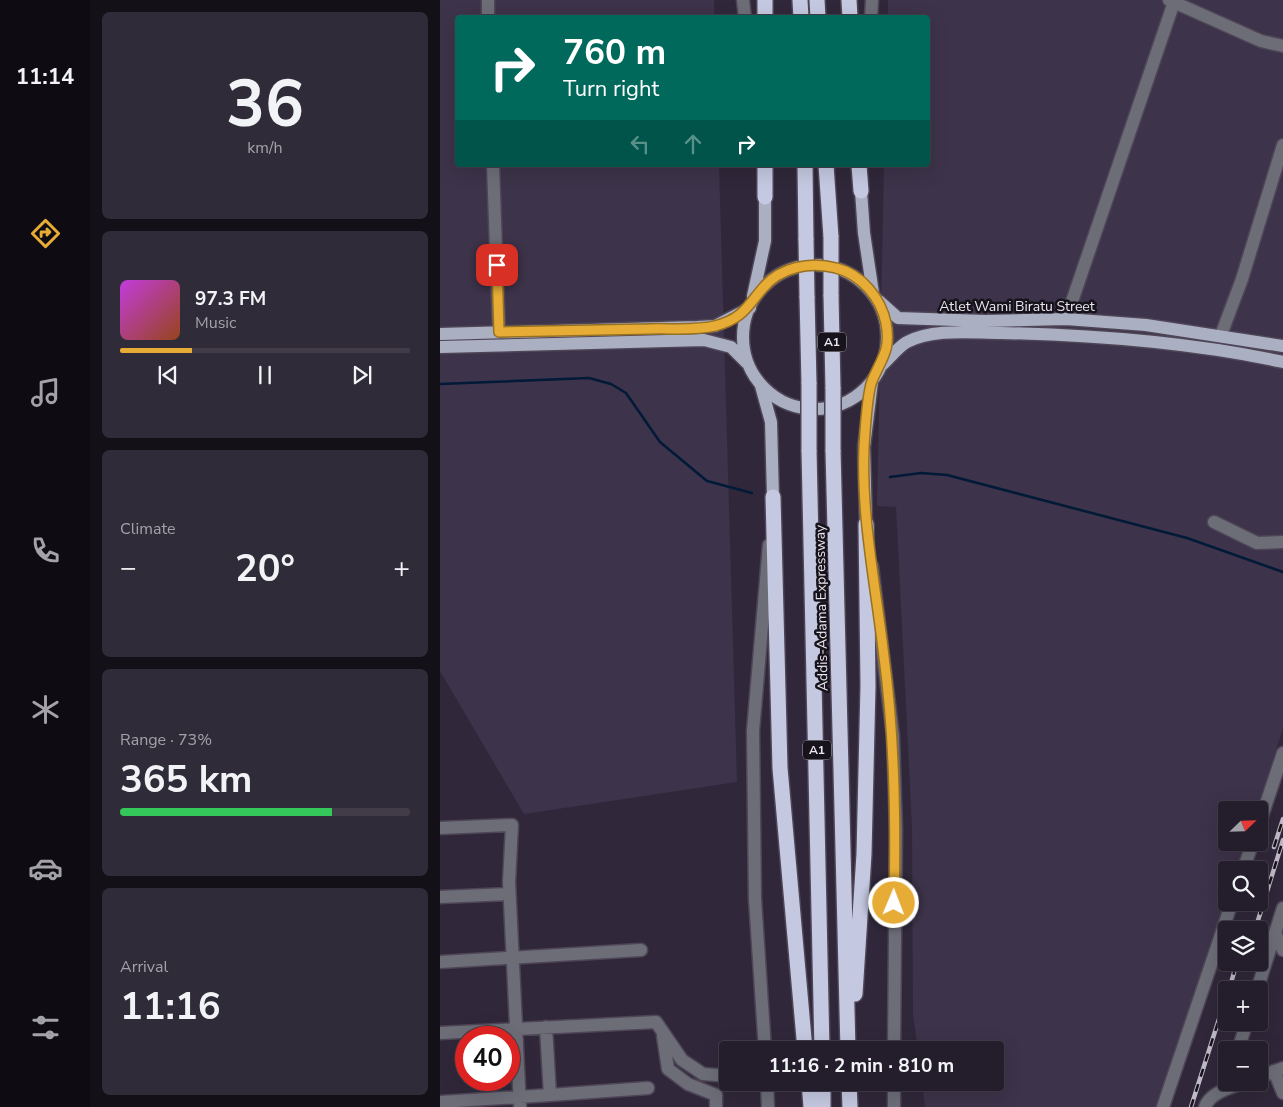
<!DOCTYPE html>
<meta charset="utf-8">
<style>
:root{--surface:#241e2c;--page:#302b38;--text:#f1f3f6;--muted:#a3a2a9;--line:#413c48;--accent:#e6ac36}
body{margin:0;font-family:"Nunito Sans",sans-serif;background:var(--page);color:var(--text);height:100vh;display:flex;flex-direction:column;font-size:19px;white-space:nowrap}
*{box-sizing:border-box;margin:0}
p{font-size:16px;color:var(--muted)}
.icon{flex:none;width:28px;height:28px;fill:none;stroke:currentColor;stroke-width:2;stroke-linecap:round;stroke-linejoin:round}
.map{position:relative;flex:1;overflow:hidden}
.panel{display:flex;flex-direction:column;gap:12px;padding:12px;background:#141018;width:350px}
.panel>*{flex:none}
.top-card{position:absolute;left:15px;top:15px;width:475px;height:152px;border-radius:5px;box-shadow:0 5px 20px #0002,0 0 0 1px var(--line);background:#00695c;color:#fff;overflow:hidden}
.needle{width:32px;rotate:67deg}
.controls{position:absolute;left:778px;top:801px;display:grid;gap:10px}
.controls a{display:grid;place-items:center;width:50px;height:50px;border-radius:5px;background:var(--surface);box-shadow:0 5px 20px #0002,0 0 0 1px var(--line);font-size:25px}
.speed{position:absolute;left:15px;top:1026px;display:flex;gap:10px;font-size:25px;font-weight:700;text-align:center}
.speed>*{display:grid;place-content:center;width:65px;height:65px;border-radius:50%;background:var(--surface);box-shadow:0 5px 20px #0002,0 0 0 1px var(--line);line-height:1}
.speed .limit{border:8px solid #d22;background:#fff;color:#111}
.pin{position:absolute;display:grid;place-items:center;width:42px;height:42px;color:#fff;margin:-21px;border-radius:10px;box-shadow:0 2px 8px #0006}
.me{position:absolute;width:55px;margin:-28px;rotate:1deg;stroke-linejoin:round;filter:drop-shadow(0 0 4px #0008)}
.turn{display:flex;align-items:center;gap:18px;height:105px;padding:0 25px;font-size:22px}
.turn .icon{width:65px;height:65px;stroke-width:2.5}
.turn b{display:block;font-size:35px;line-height:42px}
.lanes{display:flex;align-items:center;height:48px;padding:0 25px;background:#0003;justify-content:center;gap:25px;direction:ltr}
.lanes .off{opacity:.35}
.big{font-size:38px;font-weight:700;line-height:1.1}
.panel .widget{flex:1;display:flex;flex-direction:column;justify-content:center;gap:8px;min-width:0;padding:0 18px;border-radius:8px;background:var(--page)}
.panel .dial{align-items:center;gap:0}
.dial b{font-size:65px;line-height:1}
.song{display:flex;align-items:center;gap:15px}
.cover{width:60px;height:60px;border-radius:8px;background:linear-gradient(135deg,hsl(290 70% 55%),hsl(20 70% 35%))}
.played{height:5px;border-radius:2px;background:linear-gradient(90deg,var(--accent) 25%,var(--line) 25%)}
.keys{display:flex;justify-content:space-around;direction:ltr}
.heat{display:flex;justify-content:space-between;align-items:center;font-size:28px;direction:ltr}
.charge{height:8px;border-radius:4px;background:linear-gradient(90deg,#34c759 73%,var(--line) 0)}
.trip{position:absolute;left:279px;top:1041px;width:285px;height:50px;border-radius:5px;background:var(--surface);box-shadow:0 5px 20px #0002,0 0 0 1px var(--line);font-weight:700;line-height:50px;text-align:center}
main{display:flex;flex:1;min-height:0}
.dock{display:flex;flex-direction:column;width:90px;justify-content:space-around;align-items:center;background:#0e0c12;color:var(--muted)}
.dock .icon{width:35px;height:35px}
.dock .on{color:var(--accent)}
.dock b{font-size:22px;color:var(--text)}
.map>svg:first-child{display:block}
.built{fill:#3d334a}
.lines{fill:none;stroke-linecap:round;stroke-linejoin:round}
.stream{stroke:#001a37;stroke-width:2.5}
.minor-casing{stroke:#4e4657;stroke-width:15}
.major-casing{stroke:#4e4657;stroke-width:15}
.highway-casing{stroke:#4e4657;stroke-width:18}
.minor{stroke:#6c6d77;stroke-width:12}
.major{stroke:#abafc2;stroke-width:12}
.highway{stroke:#c4c8e0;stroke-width:15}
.rail-casing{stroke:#bfbac7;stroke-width:4.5}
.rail{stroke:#16131b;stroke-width:2.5;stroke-dasharray:8;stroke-linecap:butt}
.highway-bridge-casing{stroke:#4e4657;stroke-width:18;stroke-linecap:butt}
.highway-bridge{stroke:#c4c8e0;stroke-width:15}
.route-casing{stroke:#967023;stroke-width:12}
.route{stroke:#e6ac36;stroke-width:9}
.labels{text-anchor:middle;stroke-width:5;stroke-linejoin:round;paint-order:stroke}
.shield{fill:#16131b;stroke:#aaa6b1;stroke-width:1}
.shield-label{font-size:12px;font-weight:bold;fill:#eae5f1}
.street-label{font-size:14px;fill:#eae5f1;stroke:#16131b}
</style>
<main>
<nav class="dock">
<b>11:14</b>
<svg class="icon on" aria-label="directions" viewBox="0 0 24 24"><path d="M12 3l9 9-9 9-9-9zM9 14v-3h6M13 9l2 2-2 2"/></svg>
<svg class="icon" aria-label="music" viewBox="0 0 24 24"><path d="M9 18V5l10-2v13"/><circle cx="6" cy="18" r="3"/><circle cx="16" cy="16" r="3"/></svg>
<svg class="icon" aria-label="phone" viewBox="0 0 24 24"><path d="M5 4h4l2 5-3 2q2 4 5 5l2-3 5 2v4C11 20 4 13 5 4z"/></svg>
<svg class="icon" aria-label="climate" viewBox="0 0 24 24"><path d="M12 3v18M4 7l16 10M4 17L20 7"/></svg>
<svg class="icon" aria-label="car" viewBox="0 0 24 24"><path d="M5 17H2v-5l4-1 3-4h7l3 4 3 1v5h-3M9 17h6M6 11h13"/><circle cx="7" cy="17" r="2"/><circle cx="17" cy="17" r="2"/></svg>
<svg class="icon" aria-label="filters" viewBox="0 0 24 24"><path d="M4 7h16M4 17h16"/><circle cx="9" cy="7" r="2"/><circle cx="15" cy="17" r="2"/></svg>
</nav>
<section class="panel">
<div class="widget dial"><b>36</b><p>km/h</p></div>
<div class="widget">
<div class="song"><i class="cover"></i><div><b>97.3 FM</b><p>Music</p></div></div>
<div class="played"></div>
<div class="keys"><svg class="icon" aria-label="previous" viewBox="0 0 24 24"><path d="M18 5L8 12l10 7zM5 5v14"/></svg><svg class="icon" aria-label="pause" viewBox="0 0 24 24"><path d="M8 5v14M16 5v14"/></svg><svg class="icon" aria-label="next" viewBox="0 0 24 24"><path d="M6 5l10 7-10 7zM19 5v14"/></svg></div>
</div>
<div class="widget"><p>Climate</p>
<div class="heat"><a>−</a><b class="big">20°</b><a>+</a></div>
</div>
<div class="widget"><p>Range · 73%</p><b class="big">365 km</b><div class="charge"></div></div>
<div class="widget"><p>Arrival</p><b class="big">11:16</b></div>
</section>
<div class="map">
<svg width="843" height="1107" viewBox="0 0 843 1107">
<rect width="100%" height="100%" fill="#30283a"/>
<path class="built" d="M0,0h274v17l-256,1v147h261l18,617 -213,32 -84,-143z
M448,0h395v728l-26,82h-31v32l21,1 -9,27h-12v32l-63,205h-238l-3,-24 73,-1v-32h-77l-5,-36 -1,-187 -16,-320 -19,-1 7,-341h44v-147l-40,-1z"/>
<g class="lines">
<path class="stream" d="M0,384l149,-6 22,6 15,9 34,49 47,39 45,12
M450,477l31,-4 26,2 240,63 96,34"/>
<g class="minor-casing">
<path id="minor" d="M48,0v18
M303,0l2,18
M729,0l92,41 22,5
M431,18l1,-18
M53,165l6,167
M626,319l108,-317
M781,335l21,-56 41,-134
M774,522l43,21 26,-1
M432,566l21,170 3,94 -2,220
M819,825l24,-72
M0,828l72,-3 -3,57 11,225
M803,870l10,-28
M0,897l69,-3
M835,933l8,17
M0,962l201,-12
M817,990l26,-82
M106,1027l4,68 98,-7
M0,1033l216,-11 26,38 21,14 25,2
M223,1036l5,33 20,15 28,11v12
M325,1050l-10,-151 -2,-168 16,-186
M798,1050l9,-28
M834,1071l9,22
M819,1077l24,-9
M327,1082l1,25
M454,1082v25
M0,1102l110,-7
M723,1107l69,-205
M765,1107c5,-15 26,-19 39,-25"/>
</g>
<g class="major-casing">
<path id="major" d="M421,191l3,42 9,60
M303 337a72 72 0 1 1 144 0a72 72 0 1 1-144 0Z
M313,296l12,-55v-44
M439,301l19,17 87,3 81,-2 80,6 137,21
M0,334l257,-7 18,-1 35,-18
M0,347l264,-7 27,7 16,16
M442,365c8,-7 16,-18 25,-23 27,-14 65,-9 94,-9 95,2 189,9 282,29
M321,386l10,36 2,75
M426,524l-2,-77 8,-65"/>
</g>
<g class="highway-casing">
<path id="highway" d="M325,0v18
M360,0l1,18
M377,0l1,18
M409,0l1,18
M325,165v32
M365,165l1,75
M386,165l5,72
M419,165l2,26
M391,295l2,94
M367,296l2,88
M369,450l13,600
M393,450l15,600
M333,497l7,271 25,282
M415,994l9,-140 4,-168 -2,-162
M369,1082l2,25
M383,1082v25
M409,1082l1,25"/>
</g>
<use href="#minor" class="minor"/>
<use href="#major" class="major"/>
<use href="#highway" class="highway"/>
<g class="rail-casing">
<path id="rail" d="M834,847l9,-28
M815,930l28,-90
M789,990l8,-28
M751,1107l35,-110"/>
</g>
<use href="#rail" class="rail"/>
<g class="highway-bridge-casing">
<path id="highway-bridge" d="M391,237v58
M366,240l1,56
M369,450v-66
M393,450v-61"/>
</g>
<use href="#highway-bridge" class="highway-bridge"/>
</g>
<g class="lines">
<g class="route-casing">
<path id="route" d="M57,265l2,67c50,-1 99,-2 149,-3 21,-1 46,2 67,-3 27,-7 31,-18 47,-37 18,-22 48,-28 74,-21 25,6 45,30 50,55 5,28 -4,34 -14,58 -5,13 -7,51 -8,66 -3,70 12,140 20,210 11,82 12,164 10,246"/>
</g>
<use href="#route" class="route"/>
</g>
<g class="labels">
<g class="shield">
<rect x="378" y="332.5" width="28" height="19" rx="4"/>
<rect x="363" y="740.5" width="28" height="19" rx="4"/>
</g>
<g class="shield-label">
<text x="392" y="346">A1</text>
<text x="377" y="754">A1</text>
</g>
<g class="street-label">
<text x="577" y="311">Atlet Wami Biratu Street</text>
<text transform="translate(381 608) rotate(-91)" y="5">Addis-Adama Expressway</text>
</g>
</g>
</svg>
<div class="controls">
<a><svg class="needle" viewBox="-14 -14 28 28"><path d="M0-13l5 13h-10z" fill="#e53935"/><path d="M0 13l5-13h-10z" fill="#a3a2a9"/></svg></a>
<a><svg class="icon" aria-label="search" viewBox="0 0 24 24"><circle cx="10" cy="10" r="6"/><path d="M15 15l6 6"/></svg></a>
<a><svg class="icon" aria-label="layers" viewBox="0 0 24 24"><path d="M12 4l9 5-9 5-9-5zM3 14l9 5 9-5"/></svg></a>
<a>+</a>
<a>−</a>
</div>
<div class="speed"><div class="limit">40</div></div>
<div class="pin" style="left:57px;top:265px;background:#d93025"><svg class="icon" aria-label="arrive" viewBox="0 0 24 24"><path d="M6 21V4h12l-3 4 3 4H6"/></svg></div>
<svg class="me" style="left:454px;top:903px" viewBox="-20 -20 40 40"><circle r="17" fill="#e6ac36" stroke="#fff" stroke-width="3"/><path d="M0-11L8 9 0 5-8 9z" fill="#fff"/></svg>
<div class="trip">11:16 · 2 min · 810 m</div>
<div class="top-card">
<div class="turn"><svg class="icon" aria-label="right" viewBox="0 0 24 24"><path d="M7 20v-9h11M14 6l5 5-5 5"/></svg><div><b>760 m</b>Turn right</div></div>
<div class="lanes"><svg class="icon off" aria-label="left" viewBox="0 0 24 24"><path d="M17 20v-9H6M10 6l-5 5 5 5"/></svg><svg class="icon off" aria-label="ahead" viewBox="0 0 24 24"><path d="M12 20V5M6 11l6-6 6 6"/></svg><svg class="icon" aria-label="right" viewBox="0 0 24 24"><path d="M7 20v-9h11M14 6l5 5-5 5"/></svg></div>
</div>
</div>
</main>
